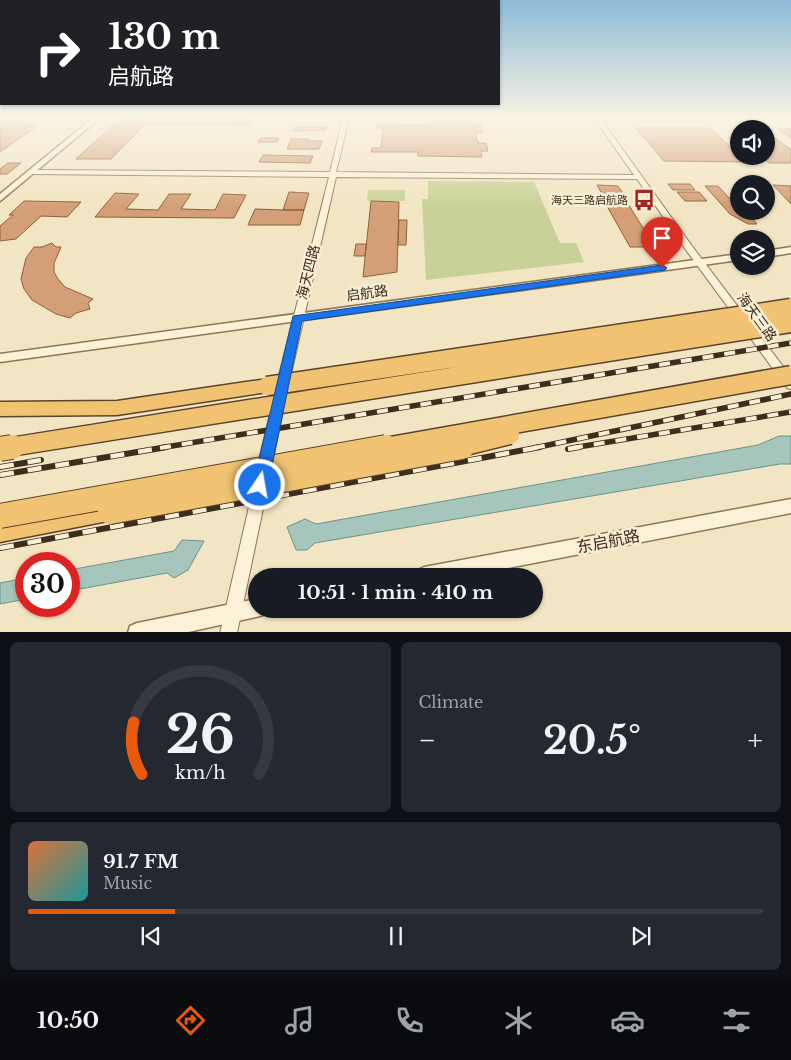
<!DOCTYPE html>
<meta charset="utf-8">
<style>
:root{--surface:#171b24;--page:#242831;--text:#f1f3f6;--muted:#9ea1a6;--line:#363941;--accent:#ea580c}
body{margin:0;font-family:"Libre Baskerville","Noto Sans SC",serif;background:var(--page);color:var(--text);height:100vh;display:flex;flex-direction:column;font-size:19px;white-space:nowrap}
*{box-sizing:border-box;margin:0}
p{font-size:16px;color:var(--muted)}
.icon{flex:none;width:28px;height:28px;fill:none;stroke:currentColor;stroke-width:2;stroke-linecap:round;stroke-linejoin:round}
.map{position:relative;height:632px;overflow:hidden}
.panel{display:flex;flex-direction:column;gap:10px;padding:10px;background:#0d0f14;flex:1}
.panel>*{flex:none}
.banner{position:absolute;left:0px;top:0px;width:500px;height:105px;box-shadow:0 1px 4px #0004;background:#202124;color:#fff;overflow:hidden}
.tools{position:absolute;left:730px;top:120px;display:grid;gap:10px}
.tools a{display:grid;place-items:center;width:45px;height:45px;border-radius:50%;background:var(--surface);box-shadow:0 1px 4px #0004;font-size:25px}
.speed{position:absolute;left:15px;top:552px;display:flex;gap:10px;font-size:25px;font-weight:700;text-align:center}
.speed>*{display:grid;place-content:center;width:65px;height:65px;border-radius:50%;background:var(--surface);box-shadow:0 1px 4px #0004;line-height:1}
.speed .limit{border:8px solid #d22;background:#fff;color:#111}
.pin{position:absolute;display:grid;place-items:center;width:42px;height:42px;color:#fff;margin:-51px -21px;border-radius:50% 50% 50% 0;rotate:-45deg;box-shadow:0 0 5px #0007}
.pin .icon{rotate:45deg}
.me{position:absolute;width:55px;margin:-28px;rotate:12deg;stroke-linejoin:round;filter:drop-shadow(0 0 4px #0008)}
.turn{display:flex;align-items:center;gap:18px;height:105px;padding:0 25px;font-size:22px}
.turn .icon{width:65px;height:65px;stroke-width:2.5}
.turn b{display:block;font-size:35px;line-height:42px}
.big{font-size:38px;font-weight:700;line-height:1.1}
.panel .tile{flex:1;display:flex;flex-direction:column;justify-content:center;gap:8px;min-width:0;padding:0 18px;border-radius:8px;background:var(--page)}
.panel .dial{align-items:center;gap:0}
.dial svg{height:130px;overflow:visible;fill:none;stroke:var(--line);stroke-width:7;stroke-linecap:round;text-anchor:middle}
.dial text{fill:var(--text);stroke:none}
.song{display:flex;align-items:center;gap:15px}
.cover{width:60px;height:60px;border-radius:8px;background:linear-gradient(135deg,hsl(20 70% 55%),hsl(180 70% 35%))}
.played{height:5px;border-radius:2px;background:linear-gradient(90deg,var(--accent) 20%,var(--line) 20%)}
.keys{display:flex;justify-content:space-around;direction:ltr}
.heat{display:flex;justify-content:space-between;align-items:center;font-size:28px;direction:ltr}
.panel .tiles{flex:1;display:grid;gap:10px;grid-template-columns:1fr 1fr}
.tile:last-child{grid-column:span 2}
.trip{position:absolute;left:248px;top:568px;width:295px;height:50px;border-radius:25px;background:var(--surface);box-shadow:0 1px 4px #0004;font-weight:700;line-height:50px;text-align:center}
.tab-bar{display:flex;height:80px;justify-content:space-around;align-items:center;background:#090b0e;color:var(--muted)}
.tab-bar .icon{width:35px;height:35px}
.tab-bar .active{color:var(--accent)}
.tab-bar b{font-size:22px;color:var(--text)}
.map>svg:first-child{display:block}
.green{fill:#c9d296}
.water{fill:#a6c5bc;stroke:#6b948b}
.building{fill:#d49f76;stroke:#905f3b}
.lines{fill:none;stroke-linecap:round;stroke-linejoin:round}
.minor-casing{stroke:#8f7658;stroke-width:2}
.tertiary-casing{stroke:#8f7658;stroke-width:3}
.trunk-casing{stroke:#5c442c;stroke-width:3}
.minor{fill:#fcf2d8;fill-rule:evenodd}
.tertiary{fill:#fcf2d8;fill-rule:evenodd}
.trunk{fill:#f0c272;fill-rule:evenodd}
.rail-far1-casing{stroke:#3d2d1d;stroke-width:5.5}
.rail-casing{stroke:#3d2d1d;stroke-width:6}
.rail-far1{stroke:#f9efd4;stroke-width:4;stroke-dasharray:11;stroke-linecap:butt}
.rail{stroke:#f9efd4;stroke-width:4.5;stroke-dasharray:14;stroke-linecap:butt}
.trunk-bridge-far1-casing{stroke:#5c442c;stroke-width:21;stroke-linecap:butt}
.trunk-bridge-casing{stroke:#5c442c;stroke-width:26;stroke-linecap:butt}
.trunk-bridge-far1{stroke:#f0c272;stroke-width:18}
.trunk-bridge{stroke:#f0c272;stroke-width:24}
.route{fill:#1a73e8;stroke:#114b97}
.labels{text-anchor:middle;stroke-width:5;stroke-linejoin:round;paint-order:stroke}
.far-poi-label{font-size:11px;fill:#3d2d1d;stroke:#f9efd4;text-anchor:end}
.street-label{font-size:14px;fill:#3d2d1d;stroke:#f9efd4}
.near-street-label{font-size:16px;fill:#3d2d1d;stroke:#f9efd4}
</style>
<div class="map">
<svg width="791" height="633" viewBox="0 0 791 633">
<rect width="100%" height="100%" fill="#f2e5c3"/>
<path class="green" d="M428,181l106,1 26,61h16l8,19 -158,18 -4,-81h6z
M368,190h37v11h-38z"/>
<path class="water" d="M779,436h12v28h-11l-465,79 -8,7h-11l-9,-23 18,-8 11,5 442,-79z
M182,540l22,1 -16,29 -14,8 -7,-5 -98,18v-21l105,-19z
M26,578v21l-26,5v-21z"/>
<path class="building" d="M121,118h30l-40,41h-35z
M151,118h102l-4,7 -103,-1z
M0,122h34l-5,4h8l-37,26z
M429,122h44l1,2 7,1 2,7h-8l3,11h8l2,8h-7l1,6 -64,-1v-4h-47l1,-4h9l2,-20h-7l1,-4 53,1z
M295,127h31l-1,3 -32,1z
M636,128h74l37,34 -83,-1z
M778,129h13v9l-10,-7z
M766,131l25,19v13h-22l-8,-7h5z
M261,138h18l-2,4h-19z
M291,139h17l-1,2h15l-3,8h-32z
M263,155l50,1 -3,7 -51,-1z
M8,163h13l-14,11h-7v-5z
M668,184h22l5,6h-22z
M597,185l21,1 7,10h-22z
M773,185l18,1v18z
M705,186h13l11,12h5l5,6v7h7l11,13h-9l-18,-10z
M289,192l20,1 -5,17h-21z
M677,192h22l8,9h-22z
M115,193l24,1 -13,15 32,1 11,-16h22l-10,15 34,1 8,-16 23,1 -12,23 -139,-1z
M603,199h22l30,48h-25z
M24,201l57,1 -14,15 -26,-1 -25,23 -16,2v-15l13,-11h-4z
M371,201l28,1 -2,70 -34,5z
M255,209l28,1h21l-4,15h-52z
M399,220h8l-1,25h-8z
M52,243l4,4h5l-7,16v9l4,7 7,8 28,12 -5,4 2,6 -14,4 -6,5 -14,-4 -24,-14 -8,-11 -3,-10 5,-21 8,-11h8z
M356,244h10l-1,12h-11z"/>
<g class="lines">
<g class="minor-casing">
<path id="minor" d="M343,118h6l-13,54 298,3 -40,-57h6l92,128 99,131v12l-4,-1 -101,-138 -49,-71 -301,-2 -48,210 -2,3h-8l-2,-3 53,-210 -297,-3 -3,-2 3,-2 298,2z
M279,397l4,1 2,3 -14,67 -2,4 -5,2 -5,-2 -2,-4 16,-67 2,-3z
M261,479l5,2 2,4 -31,148h-17l34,-148 2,-4z"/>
</g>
<g class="tertiary-casing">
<path id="tertiary" d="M93,118h7l-100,83v-7z
M791,247v6l-25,4v-6z
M739,254v6l-739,102v-8z
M791,499v14l-324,63h-52l3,-6 6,-3z
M256,599v10h9l-2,6 -7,2 -72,16h-56l2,-7 7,-3z"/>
</g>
<g class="trunk-casing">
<path id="trunk" d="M267,379l7,2 2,5 -2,5 -157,24 -117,1v-14l117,-1z
M110,502l8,3 4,7 -4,7 -118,23v-22z"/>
</g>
<use href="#minor" class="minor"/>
<use href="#tertiary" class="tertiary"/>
<use href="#trunk" class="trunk"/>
<g class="rail-far1-casing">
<path id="rail-far1" d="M160,448l631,-105
M534,448l257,-54
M572,448l219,-36"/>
</g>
<g class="rail-casing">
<path id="rail" d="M568,449l12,-2
M0,467l41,-7
M0,475l167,-28
M0,548l540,-101"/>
</g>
<use href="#rail-far1" class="rail-far1"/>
<use href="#rail" class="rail"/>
<g class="trunk-bridge-far1-casing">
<path id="trunk-bridge-far1" d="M267,386l524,-78
M4,448l787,-125
M379,448l412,-73
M457,448l53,-13"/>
</g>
<g class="trunk-bridge-casing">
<path id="trunk-bridge" d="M0,449l12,-2
M110,512l352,-65
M0,516l386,-69"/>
</g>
<use href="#trunk-bridge-far1" class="trunk-bridge-far1"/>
<use href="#trunk-bridge" class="trunk-bridge"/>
</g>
<linearGradient id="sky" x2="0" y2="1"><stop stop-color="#8dbbd6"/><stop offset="0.57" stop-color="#f9f3e4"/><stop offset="1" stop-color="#f9f3e4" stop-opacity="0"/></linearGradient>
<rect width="791" height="207" fill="url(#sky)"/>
<path class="route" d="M662,265l5,3 -2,2 -363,51 -34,164 -2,5 -6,2 -5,-2 -2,-5 40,-169z"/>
<defs>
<g id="bus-bare" transform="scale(1.725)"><path d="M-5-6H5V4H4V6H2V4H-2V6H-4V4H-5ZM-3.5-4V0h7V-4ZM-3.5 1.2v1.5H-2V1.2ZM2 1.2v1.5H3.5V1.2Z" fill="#a32422" stroke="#f9efd4" stroke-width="2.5" paint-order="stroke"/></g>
</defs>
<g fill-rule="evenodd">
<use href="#bus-bare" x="644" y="200"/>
</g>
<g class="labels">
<g class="far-poi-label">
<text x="628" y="204">海天三路启航路</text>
</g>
<g class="street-label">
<text transform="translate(308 272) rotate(-76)" y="5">海天四路</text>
<text transform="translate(367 293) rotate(-8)" y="5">启航路</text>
<text transform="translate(757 317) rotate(54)" y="5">海天三路</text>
</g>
<g class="near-street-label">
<text transform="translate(608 541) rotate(-11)" y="6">东启航路</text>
</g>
</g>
</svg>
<div class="tools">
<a><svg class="icon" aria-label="sound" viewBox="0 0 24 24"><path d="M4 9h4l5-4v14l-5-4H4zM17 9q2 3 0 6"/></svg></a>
<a><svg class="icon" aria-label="search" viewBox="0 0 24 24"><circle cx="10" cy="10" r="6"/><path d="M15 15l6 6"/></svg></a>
<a><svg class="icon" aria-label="layers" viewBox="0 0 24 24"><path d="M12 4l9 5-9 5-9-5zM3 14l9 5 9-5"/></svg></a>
</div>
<div class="speed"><div class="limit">30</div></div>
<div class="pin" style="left:662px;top:268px;background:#d93025"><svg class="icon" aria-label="arrive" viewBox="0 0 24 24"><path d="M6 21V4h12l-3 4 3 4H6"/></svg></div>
<svg class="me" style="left:260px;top:485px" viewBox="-20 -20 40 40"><circle r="17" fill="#1a73e8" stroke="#fff" stroke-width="3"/><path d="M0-11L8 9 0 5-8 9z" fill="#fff"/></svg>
<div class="trip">10:51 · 1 min · 410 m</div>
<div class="banner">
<div class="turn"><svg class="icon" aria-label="right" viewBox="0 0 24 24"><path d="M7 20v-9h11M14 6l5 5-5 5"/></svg><div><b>130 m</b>启航路</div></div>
</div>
</div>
<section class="panel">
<div class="tiles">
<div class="tile dial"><svg viewBox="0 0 100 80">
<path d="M14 69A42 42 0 1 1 86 69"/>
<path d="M14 69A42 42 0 0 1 9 37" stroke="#ea580c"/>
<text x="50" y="56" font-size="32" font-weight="700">26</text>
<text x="50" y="72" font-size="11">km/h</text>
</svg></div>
<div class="tile"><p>Climate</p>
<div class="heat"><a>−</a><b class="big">20.5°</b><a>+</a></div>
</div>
<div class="tile">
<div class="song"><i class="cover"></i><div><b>91.7 FM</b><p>Music</p></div></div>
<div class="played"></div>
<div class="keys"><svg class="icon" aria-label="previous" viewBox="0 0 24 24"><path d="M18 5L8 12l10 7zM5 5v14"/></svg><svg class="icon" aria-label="pause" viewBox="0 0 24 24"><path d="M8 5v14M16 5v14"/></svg><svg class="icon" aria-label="next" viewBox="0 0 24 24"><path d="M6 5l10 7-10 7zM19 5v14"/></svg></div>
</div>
</div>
</section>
<nav class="tab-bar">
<b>10:50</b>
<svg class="icon active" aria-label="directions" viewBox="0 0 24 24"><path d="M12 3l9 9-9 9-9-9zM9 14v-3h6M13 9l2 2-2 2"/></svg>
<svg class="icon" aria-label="music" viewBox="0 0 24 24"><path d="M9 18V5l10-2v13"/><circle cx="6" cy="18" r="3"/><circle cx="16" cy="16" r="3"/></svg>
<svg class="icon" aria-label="phone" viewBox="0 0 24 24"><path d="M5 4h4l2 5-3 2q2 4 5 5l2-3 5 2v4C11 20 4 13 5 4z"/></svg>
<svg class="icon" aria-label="climate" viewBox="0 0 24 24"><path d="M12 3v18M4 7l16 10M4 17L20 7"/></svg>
<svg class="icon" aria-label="car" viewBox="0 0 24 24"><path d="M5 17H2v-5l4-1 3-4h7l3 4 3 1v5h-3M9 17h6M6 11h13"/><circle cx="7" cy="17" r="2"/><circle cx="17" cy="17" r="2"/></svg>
<svg class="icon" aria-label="filters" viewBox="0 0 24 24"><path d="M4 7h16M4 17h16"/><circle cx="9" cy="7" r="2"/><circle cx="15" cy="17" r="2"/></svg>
</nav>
